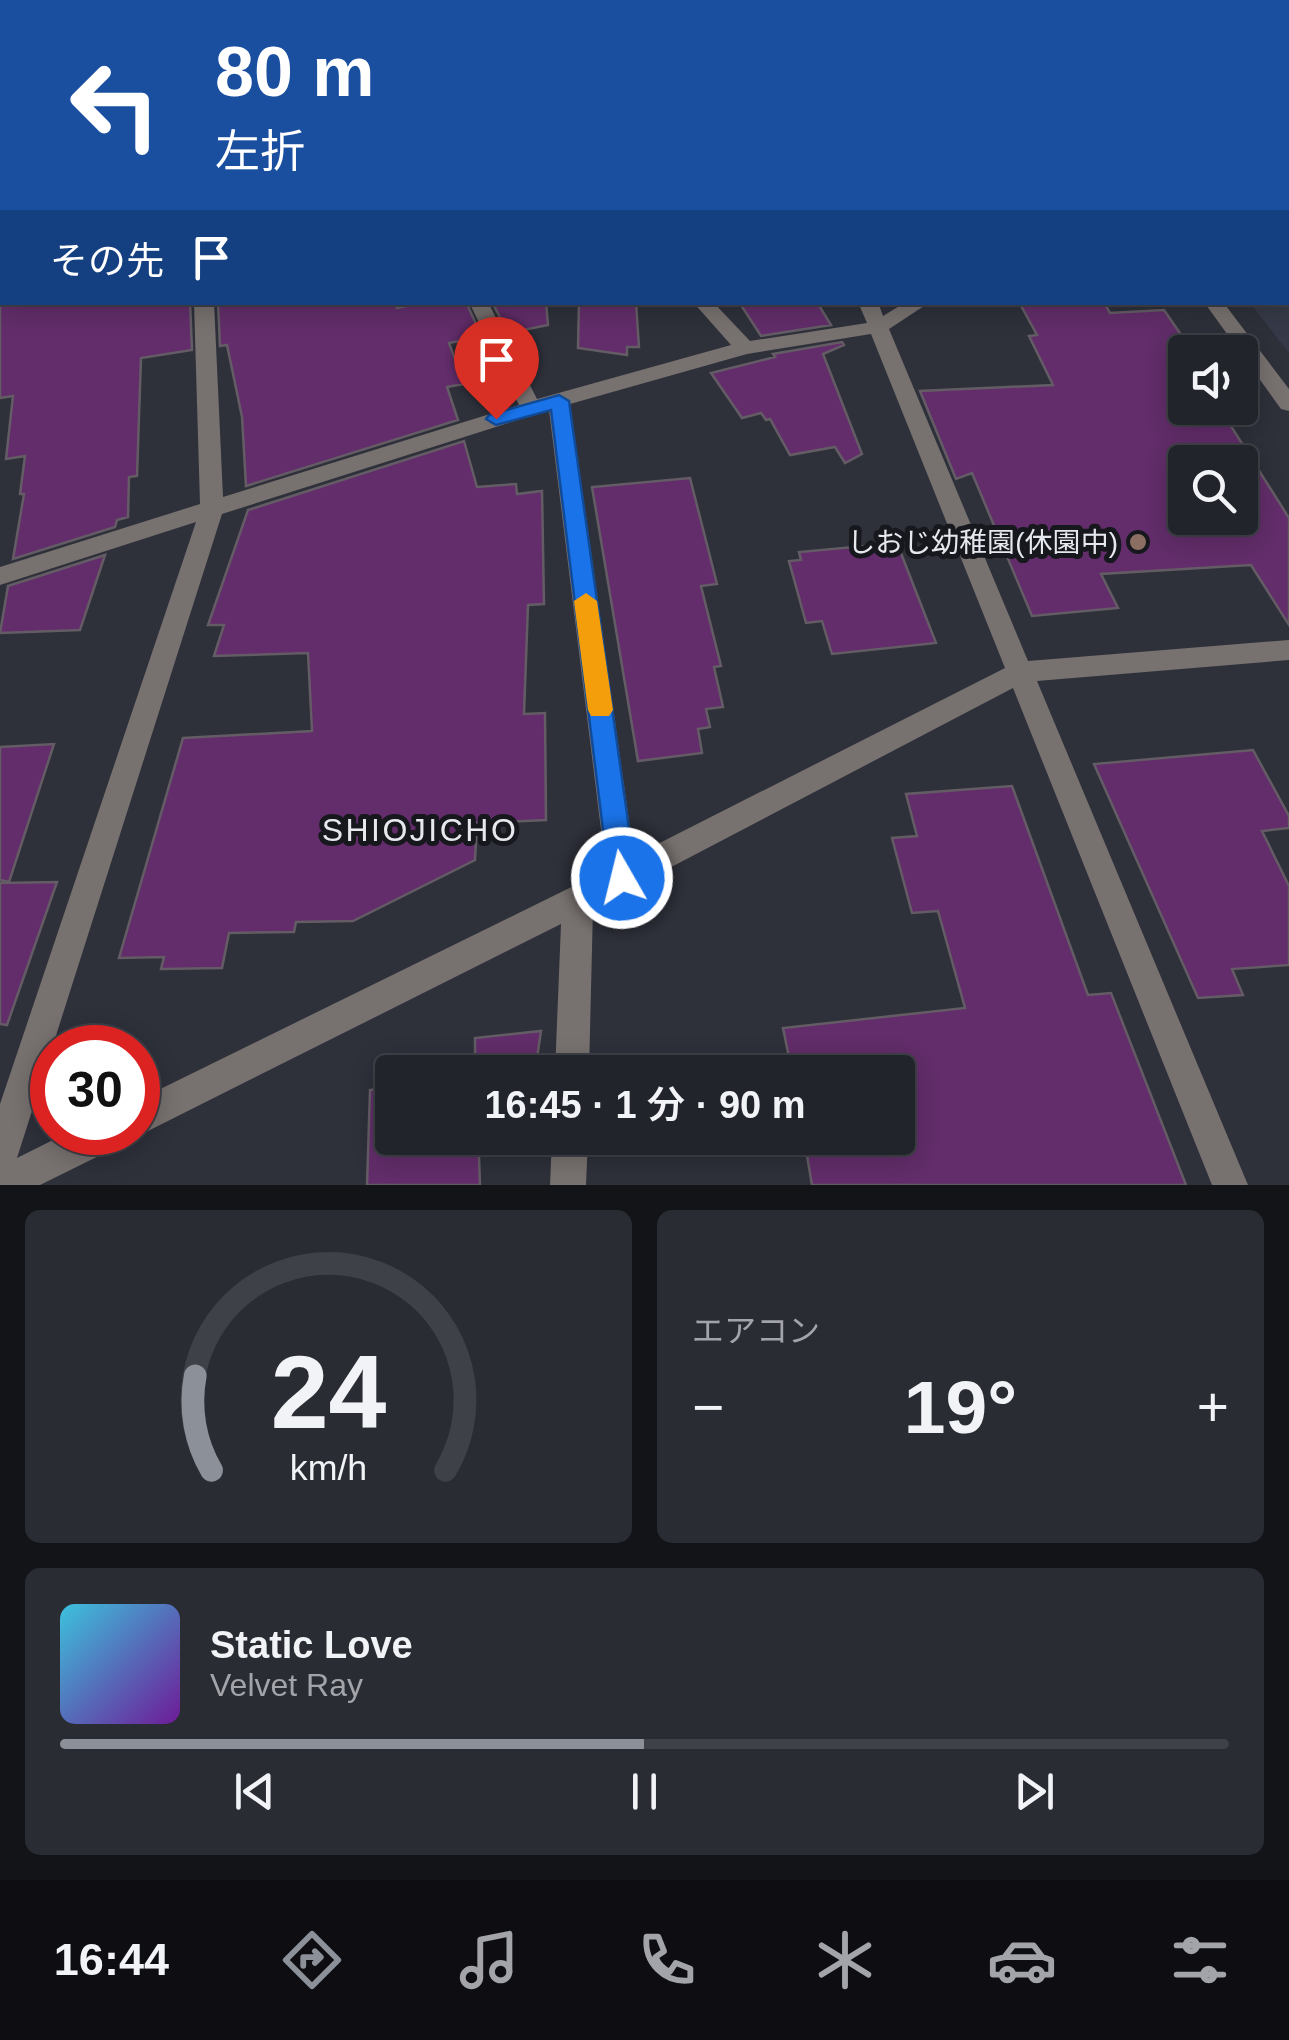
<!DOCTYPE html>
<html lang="ja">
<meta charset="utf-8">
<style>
:root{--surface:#22242c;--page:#2a2c34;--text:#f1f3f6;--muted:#a2a4a9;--line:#3f4148;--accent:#8c9099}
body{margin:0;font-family:Helvetica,"Noto Sans JP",sans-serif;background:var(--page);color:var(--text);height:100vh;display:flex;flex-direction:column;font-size:38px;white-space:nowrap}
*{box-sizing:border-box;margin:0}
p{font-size:32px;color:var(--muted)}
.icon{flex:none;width:55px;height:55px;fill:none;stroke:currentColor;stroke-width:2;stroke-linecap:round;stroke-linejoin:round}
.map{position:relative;height:1185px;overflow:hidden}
.side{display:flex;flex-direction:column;gap:25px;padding:25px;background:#131418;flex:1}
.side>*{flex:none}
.hud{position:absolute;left:0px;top:0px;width:1290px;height:305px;box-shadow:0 5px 25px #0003,0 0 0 2px var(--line);background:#1a4fa0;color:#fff;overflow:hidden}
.buttons{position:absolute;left:1168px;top:335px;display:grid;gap:20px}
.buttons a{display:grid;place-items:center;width:90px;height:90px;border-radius:10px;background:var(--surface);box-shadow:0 5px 25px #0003,0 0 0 2px var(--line);font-size:50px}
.speed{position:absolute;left:30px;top:1025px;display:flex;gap:20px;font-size:50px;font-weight:700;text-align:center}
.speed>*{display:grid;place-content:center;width:130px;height:130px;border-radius:50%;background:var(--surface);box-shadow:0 5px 25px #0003,0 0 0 2px var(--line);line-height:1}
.speed .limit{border:15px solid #d22;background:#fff;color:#111}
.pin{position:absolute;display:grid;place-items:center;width:85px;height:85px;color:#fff;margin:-102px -42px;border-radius:50% 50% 50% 0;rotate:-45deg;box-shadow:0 0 10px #0007}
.pin .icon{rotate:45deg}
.me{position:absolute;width:110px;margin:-55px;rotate:352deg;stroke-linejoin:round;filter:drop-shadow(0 0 8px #0008)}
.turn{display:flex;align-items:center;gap:35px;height:210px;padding:0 50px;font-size:45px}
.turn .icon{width:130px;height:130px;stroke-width:2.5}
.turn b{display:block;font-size:70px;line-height:85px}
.then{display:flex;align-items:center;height:95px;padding:0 50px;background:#0003;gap:20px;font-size:38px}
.big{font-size:75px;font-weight:600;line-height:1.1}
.side .card{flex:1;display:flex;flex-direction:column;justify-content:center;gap:15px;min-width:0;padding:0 35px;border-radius:15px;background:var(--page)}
.side .dial{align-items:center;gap:0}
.dial svg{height:260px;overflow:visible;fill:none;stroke:var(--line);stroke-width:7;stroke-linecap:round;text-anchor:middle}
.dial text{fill:var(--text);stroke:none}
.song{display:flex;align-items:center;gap:30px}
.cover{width:120px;height:120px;border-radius:15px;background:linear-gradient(135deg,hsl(190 70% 55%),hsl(280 70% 35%))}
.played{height:10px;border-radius:5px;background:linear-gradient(90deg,var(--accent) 50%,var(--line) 50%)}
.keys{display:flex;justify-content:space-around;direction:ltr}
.heat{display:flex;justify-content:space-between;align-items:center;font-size:55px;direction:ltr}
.side .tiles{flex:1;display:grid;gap:25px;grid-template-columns:1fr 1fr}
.card:last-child{grid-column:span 2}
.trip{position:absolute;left:375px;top:1055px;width:540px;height:100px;border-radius:10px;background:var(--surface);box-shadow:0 5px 25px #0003,0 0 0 2px var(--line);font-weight:600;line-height:100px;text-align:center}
.dock{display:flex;height:160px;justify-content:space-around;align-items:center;background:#0e0e12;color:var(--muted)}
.dock .icon{width:70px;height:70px}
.dock .selected{color:var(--accent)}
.dock b{font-size:45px;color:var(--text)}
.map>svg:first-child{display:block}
.built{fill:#363a48}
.building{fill:#622d6a;stroke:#645c65;stroke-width:2.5;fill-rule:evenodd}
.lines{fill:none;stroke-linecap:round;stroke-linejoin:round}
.minor{fill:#77716f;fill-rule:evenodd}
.route{fill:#1a73e8;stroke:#114b97;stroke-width:2.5}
.slow{fill:#f59e0b}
.education-dot{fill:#8d6e63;stroke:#17181d;stroke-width:4}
.labels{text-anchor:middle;stroke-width:10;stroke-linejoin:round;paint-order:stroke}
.poi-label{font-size:28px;fill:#e6e8ef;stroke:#17181d;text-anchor:end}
.quarter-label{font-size:32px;letter-spacing:2.5px;fill:#e6e8ef;stroke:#17181d}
</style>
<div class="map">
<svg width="1289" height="1185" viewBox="0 0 1289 1185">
<rect width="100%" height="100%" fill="#2e303a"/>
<path class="built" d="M1289,194v159l-39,-50 38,-1z"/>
<path class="building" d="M0,302h190l2,48 -51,8 -4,118 -8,1 -1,40 -11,3 -2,7 -102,32 11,-65h-4l5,-38 -19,3 7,-63 -13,2z
M218,302h177l2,6 26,-6h43l16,35 -33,6 15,41 -17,3 11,33 -212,66 -4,-69 -15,-72 -7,1z
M492,302h54l2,23 -40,8z
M579,302h57l3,45h-12v8l-49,-7z
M739,302h78l14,23 -70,11z
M1019,302h85l6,11 54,-3 29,42h-8v56h46l10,14 -12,1 60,95v107l-38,-60 -150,9 17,34 -86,8 -60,-143 -16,6 -36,-88 133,-6 -24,-49 8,-1zM1185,462h55v56h-55z
M842,342l2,3 -21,9 39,100 -17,9 -10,-16 -45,8 -20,-36 -4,1 -5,-7 -19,5 -31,-45 64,-16 -2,-3z
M464,441l13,46 39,-3 1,10 25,-3 2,113 -16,1 -4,109 21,-1 1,107 -69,3 -2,37 -122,61 -57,1 -2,10 -65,1 -7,35 -61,1 3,-12 -45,1 64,-220 129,-7 -4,-78 -94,3 10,-31h-16l40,-115z
M690,478l27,106 -16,2 20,80 -7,1 9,40 -17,2 4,18 -12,2 4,24 -64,8 -46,-274z
M897,543l39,100 -104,11 -10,-33 -16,2 -17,-62 12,-1 -2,-8z
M105,555l-25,75 -80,3 8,-47z
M54,744l-45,138 -9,-2v-133z
M1253,750l36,66v12l-27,3 27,55v79l-57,4 11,26 -45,3 -104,-234z
M1012,786l76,209 23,-2 75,192h-374l-8,-47h94v-66h-106l-9,-44 182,-20 -27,-97 -26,2 -20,-75 25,-2 -11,-42z
M57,882l-50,143 -7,-1v-141z
M541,1031l-6,41h-60v-34z
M392,1087v51h134l-2,13 -45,5 1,29h-113l3,-95z"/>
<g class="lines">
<path class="minor" d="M192,0h14v2h-13z
M737,0h14l1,2h-13z
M977,0h14l2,2h-14z
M1197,0h15l2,2h-15z
M1288,72l1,1v11l-1,-1z
M1288,174h1v10h-1z
M194,302h20l9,195 296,-92 -50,-103h19l49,97 194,-54 -38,-43h20l37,39 117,-18 -9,-21h20l5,14 23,-14h24l-41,27 139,332 261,-21v20l-252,21 211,504h-36l-199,-497 -420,220 -4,164h-34l6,-148 -411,206 -12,6 -7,-4h7v-32l468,-230 -57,-460 -327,104 -205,644 52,-26h56l-4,13 -81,40h-40v-81l196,-582 -196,63v-18l200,-63zM871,334l134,334 -371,188 -64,-452 177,-50z
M1204,302h19l66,87v22l-8,-2z
M552,1138h36l-2,47h-36z"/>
</g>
<path class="route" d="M559,395l10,6 67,477 -4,9 -10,3 -9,-3 -4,-9 -58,-468 -55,15 -10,-6 3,-4z"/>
<path class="slow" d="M586,593l11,8 16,109 -4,6h-18l-3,-6 -14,-109z"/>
<circle class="education-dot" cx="1138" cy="542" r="10"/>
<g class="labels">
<g class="poi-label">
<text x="1118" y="552">しおじ幼稚園(休園中)</text>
</g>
<g class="quarter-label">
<text x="420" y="841">SHIOJICHO</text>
</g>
</g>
</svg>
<div class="buttons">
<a><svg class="icon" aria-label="sound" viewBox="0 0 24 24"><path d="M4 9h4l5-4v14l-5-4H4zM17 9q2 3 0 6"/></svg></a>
<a><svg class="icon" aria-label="search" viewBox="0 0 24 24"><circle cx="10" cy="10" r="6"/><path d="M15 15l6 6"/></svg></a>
</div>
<div class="speed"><div class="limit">30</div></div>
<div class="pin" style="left:496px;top:419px;background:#d93025"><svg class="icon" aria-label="arrive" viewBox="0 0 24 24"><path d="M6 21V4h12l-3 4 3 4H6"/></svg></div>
<svg class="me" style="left:622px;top:878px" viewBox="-20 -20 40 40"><circle r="17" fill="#1a73e8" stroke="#fff" stroke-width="3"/><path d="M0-11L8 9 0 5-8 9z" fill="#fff"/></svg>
<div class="trip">16:45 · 1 分 · 90 m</div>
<div class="hud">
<div class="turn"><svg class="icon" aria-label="left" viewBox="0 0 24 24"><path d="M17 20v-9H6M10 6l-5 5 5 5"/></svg><div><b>80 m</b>左折</div></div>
<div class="then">その先<svg class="icon" aria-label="arrive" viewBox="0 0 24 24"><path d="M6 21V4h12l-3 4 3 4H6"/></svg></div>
</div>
</div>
<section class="side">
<div class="tiles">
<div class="card dial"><svg viewBox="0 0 100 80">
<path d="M14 69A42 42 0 1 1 86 69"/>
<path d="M14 69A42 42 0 0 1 9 40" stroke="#8c9099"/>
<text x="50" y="56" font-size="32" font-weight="700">24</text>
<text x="50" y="72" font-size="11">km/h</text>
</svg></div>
<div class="card"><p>エアコン</p>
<div class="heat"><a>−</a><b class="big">19°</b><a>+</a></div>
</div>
<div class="card">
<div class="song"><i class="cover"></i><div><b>Static Love</b><p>Velvet Ray</p></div></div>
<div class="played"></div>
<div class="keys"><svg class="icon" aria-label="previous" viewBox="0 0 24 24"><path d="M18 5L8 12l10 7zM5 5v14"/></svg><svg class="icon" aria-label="pause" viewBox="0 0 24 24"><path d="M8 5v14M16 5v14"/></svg><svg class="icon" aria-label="next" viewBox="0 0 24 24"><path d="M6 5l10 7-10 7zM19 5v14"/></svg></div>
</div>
</div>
</section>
<nav class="dock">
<b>16:44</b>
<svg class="icon selected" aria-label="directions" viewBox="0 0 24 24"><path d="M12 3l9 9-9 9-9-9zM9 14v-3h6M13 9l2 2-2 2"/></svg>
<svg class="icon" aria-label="music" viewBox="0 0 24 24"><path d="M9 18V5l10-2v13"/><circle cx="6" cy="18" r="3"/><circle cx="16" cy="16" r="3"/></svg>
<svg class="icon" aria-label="phone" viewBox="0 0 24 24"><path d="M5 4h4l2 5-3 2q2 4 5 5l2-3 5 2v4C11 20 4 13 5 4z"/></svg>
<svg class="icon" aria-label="climate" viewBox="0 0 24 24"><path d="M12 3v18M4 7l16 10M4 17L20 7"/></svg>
<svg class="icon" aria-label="car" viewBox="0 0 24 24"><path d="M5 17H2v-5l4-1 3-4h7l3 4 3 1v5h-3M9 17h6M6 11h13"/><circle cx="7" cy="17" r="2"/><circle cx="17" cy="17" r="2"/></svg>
<svg class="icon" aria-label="filters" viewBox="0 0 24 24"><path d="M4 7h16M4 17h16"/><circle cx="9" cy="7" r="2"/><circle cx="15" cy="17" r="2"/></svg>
</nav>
